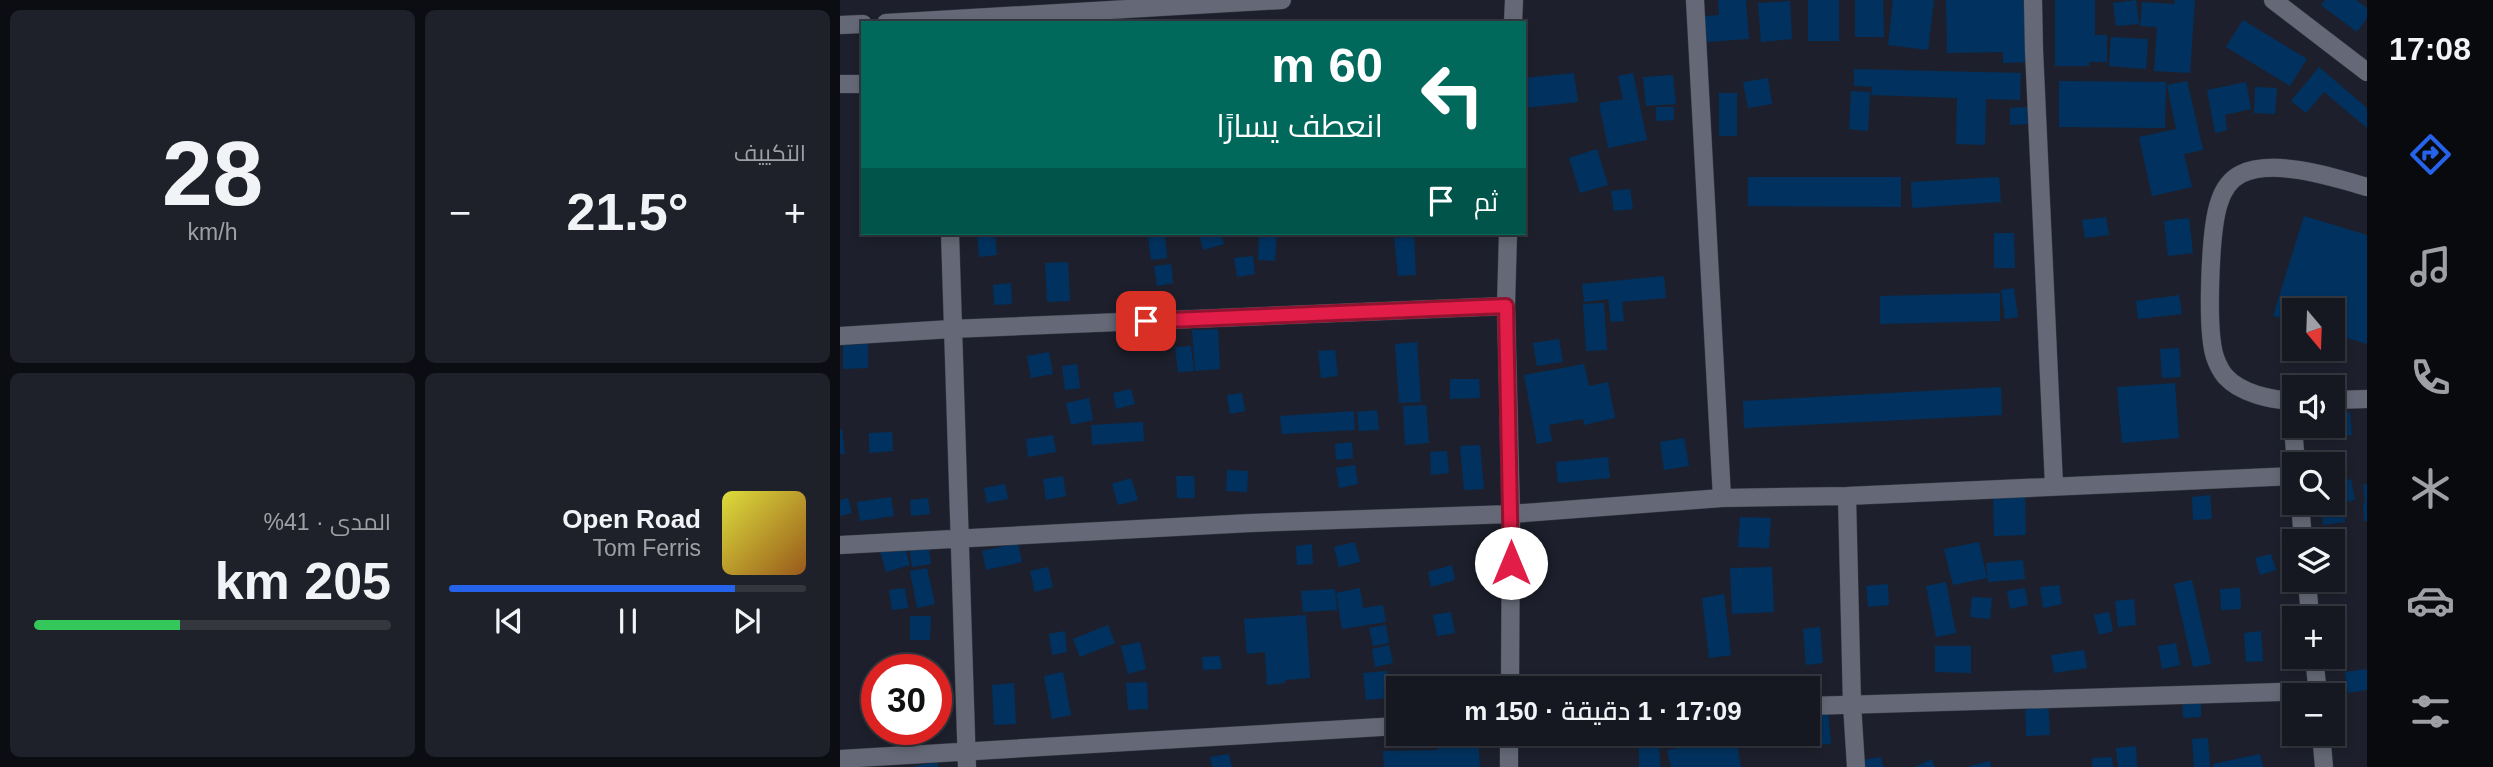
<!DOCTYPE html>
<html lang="ar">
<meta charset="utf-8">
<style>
:root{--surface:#161821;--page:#1f212a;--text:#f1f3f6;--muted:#9ea0a5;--line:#35373f;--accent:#2563eb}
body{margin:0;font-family:Helvetica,Cairo,sans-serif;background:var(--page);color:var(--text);direction:rtl;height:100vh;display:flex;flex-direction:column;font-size:26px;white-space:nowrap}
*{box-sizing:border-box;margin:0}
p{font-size:23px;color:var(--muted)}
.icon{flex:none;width:38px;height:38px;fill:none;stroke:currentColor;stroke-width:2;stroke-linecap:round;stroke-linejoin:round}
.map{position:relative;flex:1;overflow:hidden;direction:ltr}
.details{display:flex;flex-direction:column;gap:10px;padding:10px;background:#0c0d12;width:840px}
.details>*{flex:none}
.banner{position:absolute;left:21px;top:21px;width:665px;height:214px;border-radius:0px;box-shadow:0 4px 10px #0003,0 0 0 2px var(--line);direction:rtl;background:#00695c;color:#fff;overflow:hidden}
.needle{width:46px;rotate:161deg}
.controls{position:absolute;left:1442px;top:298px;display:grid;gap:14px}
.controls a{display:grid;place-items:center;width:63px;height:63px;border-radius:0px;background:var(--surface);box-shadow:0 4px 10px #0003,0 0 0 2px var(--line);font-size:35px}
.speed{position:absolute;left:21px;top:654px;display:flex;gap:14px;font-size:35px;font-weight:700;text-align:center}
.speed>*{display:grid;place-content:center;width:91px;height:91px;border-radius:50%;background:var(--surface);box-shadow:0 4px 10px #0003,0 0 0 2px var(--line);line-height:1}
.speed .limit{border:10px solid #d22;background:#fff;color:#111}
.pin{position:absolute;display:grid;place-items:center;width:60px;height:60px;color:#fff;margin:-30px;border-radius:14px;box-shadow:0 4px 10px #0006}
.me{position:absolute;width:77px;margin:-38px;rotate:0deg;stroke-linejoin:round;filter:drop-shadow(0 0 5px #0008)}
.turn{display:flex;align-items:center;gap:24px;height:147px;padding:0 28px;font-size:32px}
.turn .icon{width:91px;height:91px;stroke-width:2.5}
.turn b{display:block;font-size:49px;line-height:60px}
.then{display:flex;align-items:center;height:66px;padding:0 28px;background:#0003;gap:14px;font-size:26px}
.big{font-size:52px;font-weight:600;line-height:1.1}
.details .card{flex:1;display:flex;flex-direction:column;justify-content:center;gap:10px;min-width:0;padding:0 24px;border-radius:10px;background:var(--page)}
.details .dial{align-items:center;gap:0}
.dial b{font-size:91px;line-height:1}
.song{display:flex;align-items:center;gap:21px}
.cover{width:84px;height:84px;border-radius:10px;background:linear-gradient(135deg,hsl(60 70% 55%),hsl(30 70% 35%))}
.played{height:7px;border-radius:4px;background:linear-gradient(90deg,var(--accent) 80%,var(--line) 80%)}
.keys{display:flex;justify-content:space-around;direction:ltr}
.heat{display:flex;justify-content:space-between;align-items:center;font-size:38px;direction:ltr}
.charge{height:10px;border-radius:5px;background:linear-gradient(90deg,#34c759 41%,var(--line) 0)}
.details .tiles{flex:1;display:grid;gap:10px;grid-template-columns:repeat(2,1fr)}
.trip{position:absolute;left:546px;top:676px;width:434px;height:70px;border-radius:0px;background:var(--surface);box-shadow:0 4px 10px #0003,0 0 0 2px var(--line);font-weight:600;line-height:70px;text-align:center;direction:rtl}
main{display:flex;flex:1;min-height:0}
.tab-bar{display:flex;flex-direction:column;width:126px;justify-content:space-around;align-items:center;background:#090a0d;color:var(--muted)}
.tab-bar .icon{width:49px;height:49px}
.tab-bar .current{color:var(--accent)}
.tab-bar b{font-size:32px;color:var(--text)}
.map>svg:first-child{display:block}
.building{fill:#01325f}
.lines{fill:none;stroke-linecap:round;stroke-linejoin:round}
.minor-casing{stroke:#373a43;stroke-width:19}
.secondary-casing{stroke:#373a43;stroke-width:19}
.minor{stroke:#656977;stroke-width:18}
.secondary{stroke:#656977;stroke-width:18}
.route-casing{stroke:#92132f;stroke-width:18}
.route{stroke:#e11d48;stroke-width:12}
</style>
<main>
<nav class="tab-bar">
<b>17:08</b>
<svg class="icon current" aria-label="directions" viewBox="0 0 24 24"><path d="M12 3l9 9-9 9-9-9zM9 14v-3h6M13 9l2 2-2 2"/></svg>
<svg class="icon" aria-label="music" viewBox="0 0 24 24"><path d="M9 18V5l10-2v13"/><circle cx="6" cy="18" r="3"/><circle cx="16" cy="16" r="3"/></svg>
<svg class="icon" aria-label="phone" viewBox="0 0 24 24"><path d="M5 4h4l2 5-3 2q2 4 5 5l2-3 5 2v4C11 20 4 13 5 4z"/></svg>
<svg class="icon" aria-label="climate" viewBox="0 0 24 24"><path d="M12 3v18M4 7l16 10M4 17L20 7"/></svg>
<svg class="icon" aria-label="car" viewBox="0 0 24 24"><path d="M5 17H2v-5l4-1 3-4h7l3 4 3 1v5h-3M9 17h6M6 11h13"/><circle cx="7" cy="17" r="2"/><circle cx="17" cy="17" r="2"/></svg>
<svg class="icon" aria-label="filters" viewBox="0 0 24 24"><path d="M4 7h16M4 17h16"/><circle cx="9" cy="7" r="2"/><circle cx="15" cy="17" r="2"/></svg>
</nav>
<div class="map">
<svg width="1527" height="767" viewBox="0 0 1527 767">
<rect width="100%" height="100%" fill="#1d202c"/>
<path class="building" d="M878,0h28l3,39 -43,3 -2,-26 15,-1z
M968,0h31v41h-31z
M1015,0h28l1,37h-29z
M1053,0h41l-6,50 -40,-5z
M1106,0h83l1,62 -27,1v-11l-56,1z
M1215,0h40v35h12v27h-18v4h-34z
M1296,0l3,24 -23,2 -3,-23z
M1335,0h20l-5,73 -36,-2 3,-44 -17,-1 2,-24 32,2z
M1485,0h31l11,8v10l-10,14 -36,-27z
M950,1l2,38 -31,3 -3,-39z
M1403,20l64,39 -17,27 -64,-39z
M1271,37l37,2 -2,30 -37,-3z
M1479,67l48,41v20l-43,-36 -18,21 -15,-12z
M1014,69l167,4 -1,27 -34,-1 -1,46 -29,-1 1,-46 -86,-3 1,-8 -18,-1z
M734,73l4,29 -54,6v-30z
M793,73l14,67 -39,8 -9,-45 24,-4 -5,-23z
M833,75l3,29 -30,2 -3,-29z
M928,78l4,26 -24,4 -5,-26z
M1219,81l107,1 -1,46 -106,-1z
M1347,81l16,69 -19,4 8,33 -40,9 -13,-59 37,-8 -9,-44z
M1406,82l5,27 -26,6 2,15 -12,3 -8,-43z
M1415,87l22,1 -2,26 -21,-1z
M1011,91l19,1 -2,39 -19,-2z
M879,93h18v43h-18z
M816,107h18v13l-18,1z
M1187,107l1,17 -18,1v-17z
M757,149l11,36 -28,8 -11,-35z
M908,177h153v30l-153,-1z
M1159,177l2,25 -89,6 -1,-26z
M790,189l3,20 -19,2 -3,-20z
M1464,216l63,19v109l-34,-10v-24h-39v12l-21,-6z
M1266,217l3,18 -24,3 -3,-18z
M1349,218l4,35 -25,3 -4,-35z
M137,233h18l2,22 -18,2z
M359,233h22l3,11 -21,6z
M419,233h18l-2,28 -17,-1z
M1154,233h20l1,35h-21z
M325,235l2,23 -16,2 -3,-23z
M574,236l2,39 -18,1 -4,-38z
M413,256l2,18 -18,3 -3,-19z
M228,262l2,39 -23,1 -2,-39z
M331,264l2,19 -16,3 -3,-20z
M824,276l2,22 -44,4 2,19 -13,1 -3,-23 -24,3 -2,-18z
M171,283l1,21 -18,1 -1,-20z
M1174,288l4,29 -13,2 -4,-29z
M1160,293v28l-120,3v-28z
M1339,295l3,19 -44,5 -2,-18z
M764,303l3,47 -21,1 -3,-47z
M378,329l2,40 -25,2 -3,-41z
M719,339l4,23 -26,4 -4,-23z
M577,342l4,60 -22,1 -4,-59z
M28,344v24l-25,1v-24z
M351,346l3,25 -16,1 -3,-25z
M1339,348l2,29 -19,1 -2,-29z
M495,350l3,26 -17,2 -3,-27z
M209,352l4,22 -22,4 -4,-22z
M237,364l3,24 -15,2 -3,-24z
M744,364l5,22 19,-4 7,36 -31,7 -1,-6 -34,6 3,16 -15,3 -13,-69z
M610,379h29l1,19 -30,1z
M1335,383l4,55 -57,5 -5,-56z
M1161,387l1,28 -258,13 -1,-27z
M291,389l4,15 -19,5 -3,-16z
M402,393l3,18 -15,3 -3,-19z
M249,398l4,22 -22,5 -5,-22z
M586,405l3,38 -24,2 -2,-39z
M537,410l2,20 -20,1 -2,-19z
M514,411l1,19 -73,4 -2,-18z
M1510,412l2,23 -37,3 -1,-13h19v-12z
M303,422l1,19 -52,4 -1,-20z
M0,429h2l3,25h-5z
M52,432l1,19 -24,2v-20z
M213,435l3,17 -28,5 -2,-18z
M844,438l5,28 -25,4 -4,-28z
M512,442l1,16 -17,2 -1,-16z
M640,445l4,44 -20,1 -4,-44z
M607,451l2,22 -18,2 -1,-23z
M768,457l2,21 -52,5 -2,-21z
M515,465l3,19 -19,4 -3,-20z
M387,470l21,1 -1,21 -21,-1z
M223,476l3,20 -20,4 -3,-21z
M336,476h18l1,22h-18z
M291,478l7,22 -20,5 -6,-21z
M1511,479l4,21 -22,4v-21z
M165,484l3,15 -21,4 -3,-15z
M1527,484v37h-3l-1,-18h2l-2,-18z
M1185,493l1,42 -32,1 -1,-42z
M1370,495l2,24 -19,1 -1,-23z
M51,497l3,19 -34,5 -3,-19z
M8,498l4,15 -12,3v-16z
M88,498l2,16 -19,2 -1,-16z
M1503,507l2,15 -22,3 -2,-16z
M900,517l31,1 -2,30 -31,-1z
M88,542l3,22 -19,3 -3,-23z
M515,542l5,20 -21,5 -5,-20z
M1139,542l8,36 -34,7 -9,-36z
M178,543l4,19 -36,8 -4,-19z
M64,544l6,21 -24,7 -6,-21z
M472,544l1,20 -16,1 -1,-19z
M1431,554l5,16 -16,5 -5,-17z
M1183,560l2,19 -37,3 -2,-19z
M612,565l3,15 -24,7 -3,-15z
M208,567l5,20 -18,5 -5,-21z
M932,567l2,45 -42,2 -2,-46z
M87,568l8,36 -18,4 -7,-37z
M1352,580l19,84 -18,3 -19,-83z
M1106,582l10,51 -20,4 -10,-51z
M1048,584l1,21 -21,2 -2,-21z
M1219,585l3,19 -19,4 -3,-21z
M65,588l3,20 -16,2 -3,-20z
M520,588l3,20 20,-3 3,17 -44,7 -6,-36z
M1185,588l3,17 -18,4 -3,-18z
M1400,588l1,21 -20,1 -1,-21z
M495,589l2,21 -34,2 -2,-21z
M884,594l7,61 -22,3 -7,-60z
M1132,597l20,1 -2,21 -20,-2z
M1294,599l2,26 -18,2 -3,-26z
M611,612l4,21 -18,3 -4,-21z
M1269,612l4,19 -14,4 -5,-20z
M466,615l4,63 -25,2v3l-18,2 -2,-33 -18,2 -3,-35z
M70,616h21l-1,24h-20z
M268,625l7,18 -35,14 -7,-18z
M546,625l3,18 -16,3 -4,-18z
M980,627l3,36 -17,2 -3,-36z
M225,631l2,21 -15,3 -3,-21z
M1421,631l2,30 -17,1 -2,-29z
M300,642l6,27 -18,5 -7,-28z
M1336,643l4,22 -18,4 -4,-23z
M549,645l4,18 -18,4 -3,-18z
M1095,646h36v27l-36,-1z
M1244,650l3,18 -33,5 -3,-18z
M380,656l2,13 -19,1 -1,-13z
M1527,669v21l-19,3 -3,-21z
M547,671l3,27 -24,2 -3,-27z
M223,672l8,43 -19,4 -8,-43z
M307,682l1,27 -20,1 -2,-27z
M174,683l2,41 -22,1 -2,-40z
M1361,695v22l-18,1 -1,-22z
M1208,699l2,36 -24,1 -1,-36z
M987,701l4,43 -26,2 -1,-13h4v-30z
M597,733h41l2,34h-96l-1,-16 55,-1z
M747,733h18l2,9 -17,4z
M789,733h18v1l-16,5z
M885,733h10l6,34h-70l-4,-17 50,-9 -1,-6z
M1368,738l2,29h-16l-2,-28z
M819,743l1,24h-21v-23z
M1296,746l1,21h-19l-2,-19z
M389,754l3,13h-20l-2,-10z
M1420,754l3,13h-50v-3z
M1041,757l2,10h-18l-2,-7z
M1272,757l1,10h-21v-9z
M1092,759l3,8h-20z
M1150,761l1,6h-21v-1z
M97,762l1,5h-23l-1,-1z"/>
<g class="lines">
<g class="minor-casing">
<path id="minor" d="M855,0l27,498
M1193,0l1,50 20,435
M1433,0l94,72
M673,23l1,-23
M0,84h23
M110,233l17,534
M668,233l-2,73 5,208 -1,174
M0,336l111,-7 555,-23
M1493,400l34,-1
M1451,401l5,63
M1454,401c-22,-1 -53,-7 -69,-25 -4,-5 -8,-13 -10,-19 -9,-27 -5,-127 4,-154 4,-13 10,-23 22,-29 33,-16 92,3 126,13
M1007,496l5,208 4,63
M1460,502l3,39
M0,545l411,-22 260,-9 211,-16 125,-2 447,-20
M1467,579l3,39
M1474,656l4,39
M968,706l509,-15
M669,733v34
M1481,733l3,34
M0,759l558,-33"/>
</g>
<g class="secondary-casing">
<path id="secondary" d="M46,23l396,-23
M0,25l23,-1"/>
</g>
<use href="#minor" class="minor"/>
<use href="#secondary" class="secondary"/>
</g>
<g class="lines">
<g class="route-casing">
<path id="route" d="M306,321l360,-15 5,257"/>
</g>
<use href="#route" class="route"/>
</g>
</svg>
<div class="controls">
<a><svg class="needle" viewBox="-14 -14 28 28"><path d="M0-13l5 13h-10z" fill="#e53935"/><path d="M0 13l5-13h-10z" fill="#9ea0a5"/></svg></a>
<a><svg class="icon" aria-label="sound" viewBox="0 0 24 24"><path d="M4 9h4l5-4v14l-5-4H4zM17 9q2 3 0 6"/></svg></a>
<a><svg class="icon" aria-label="search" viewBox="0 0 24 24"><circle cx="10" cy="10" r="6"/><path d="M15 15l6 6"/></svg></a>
<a><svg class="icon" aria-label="layers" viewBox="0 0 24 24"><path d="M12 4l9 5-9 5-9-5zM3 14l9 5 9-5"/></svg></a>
<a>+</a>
<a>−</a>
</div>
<div class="speed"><div class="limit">30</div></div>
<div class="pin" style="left:306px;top:321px;background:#d93025"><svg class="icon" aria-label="arrive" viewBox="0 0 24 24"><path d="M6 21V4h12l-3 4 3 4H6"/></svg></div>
<svg class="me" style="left:671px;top:563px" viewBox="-20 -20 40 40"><circle r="19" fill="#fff"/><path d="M0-13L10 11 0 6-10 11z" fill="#e11d48"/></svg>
<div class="trip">17:09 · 1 دقيقة · 150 m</div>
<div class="banner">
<div class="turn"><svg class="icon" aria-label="left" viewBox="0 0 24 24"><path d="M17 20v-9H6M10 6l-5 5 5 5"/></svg><div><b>60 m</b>انعطف يسارًا</div></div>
<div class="then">ثم<svg class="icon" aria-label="arrive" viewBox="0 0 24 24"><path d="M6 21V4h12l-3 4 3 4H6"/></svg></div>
</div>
</div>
<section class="details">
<div class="tiles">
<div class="card"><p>التكييف</p>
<div class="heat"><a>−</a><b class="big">21.5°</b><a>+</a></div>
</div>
<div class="card dial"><b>28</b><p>km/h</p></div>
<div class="card">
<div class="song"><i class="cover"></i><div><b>Open Road</b><p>Tom Ferris</p></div></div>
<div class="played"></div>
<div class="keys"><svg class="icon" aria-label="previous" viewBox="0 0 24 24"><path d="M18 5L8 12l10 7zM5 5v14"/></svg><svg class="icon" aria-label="pause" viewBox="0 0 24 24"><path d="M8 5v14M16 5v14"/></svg><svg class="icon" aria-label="next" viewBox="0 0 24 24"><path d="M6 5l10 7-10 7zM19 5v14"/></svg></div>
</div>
<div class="card"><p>المدى · 41%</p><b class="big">205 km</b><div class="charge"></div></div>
</div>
</section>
</main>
